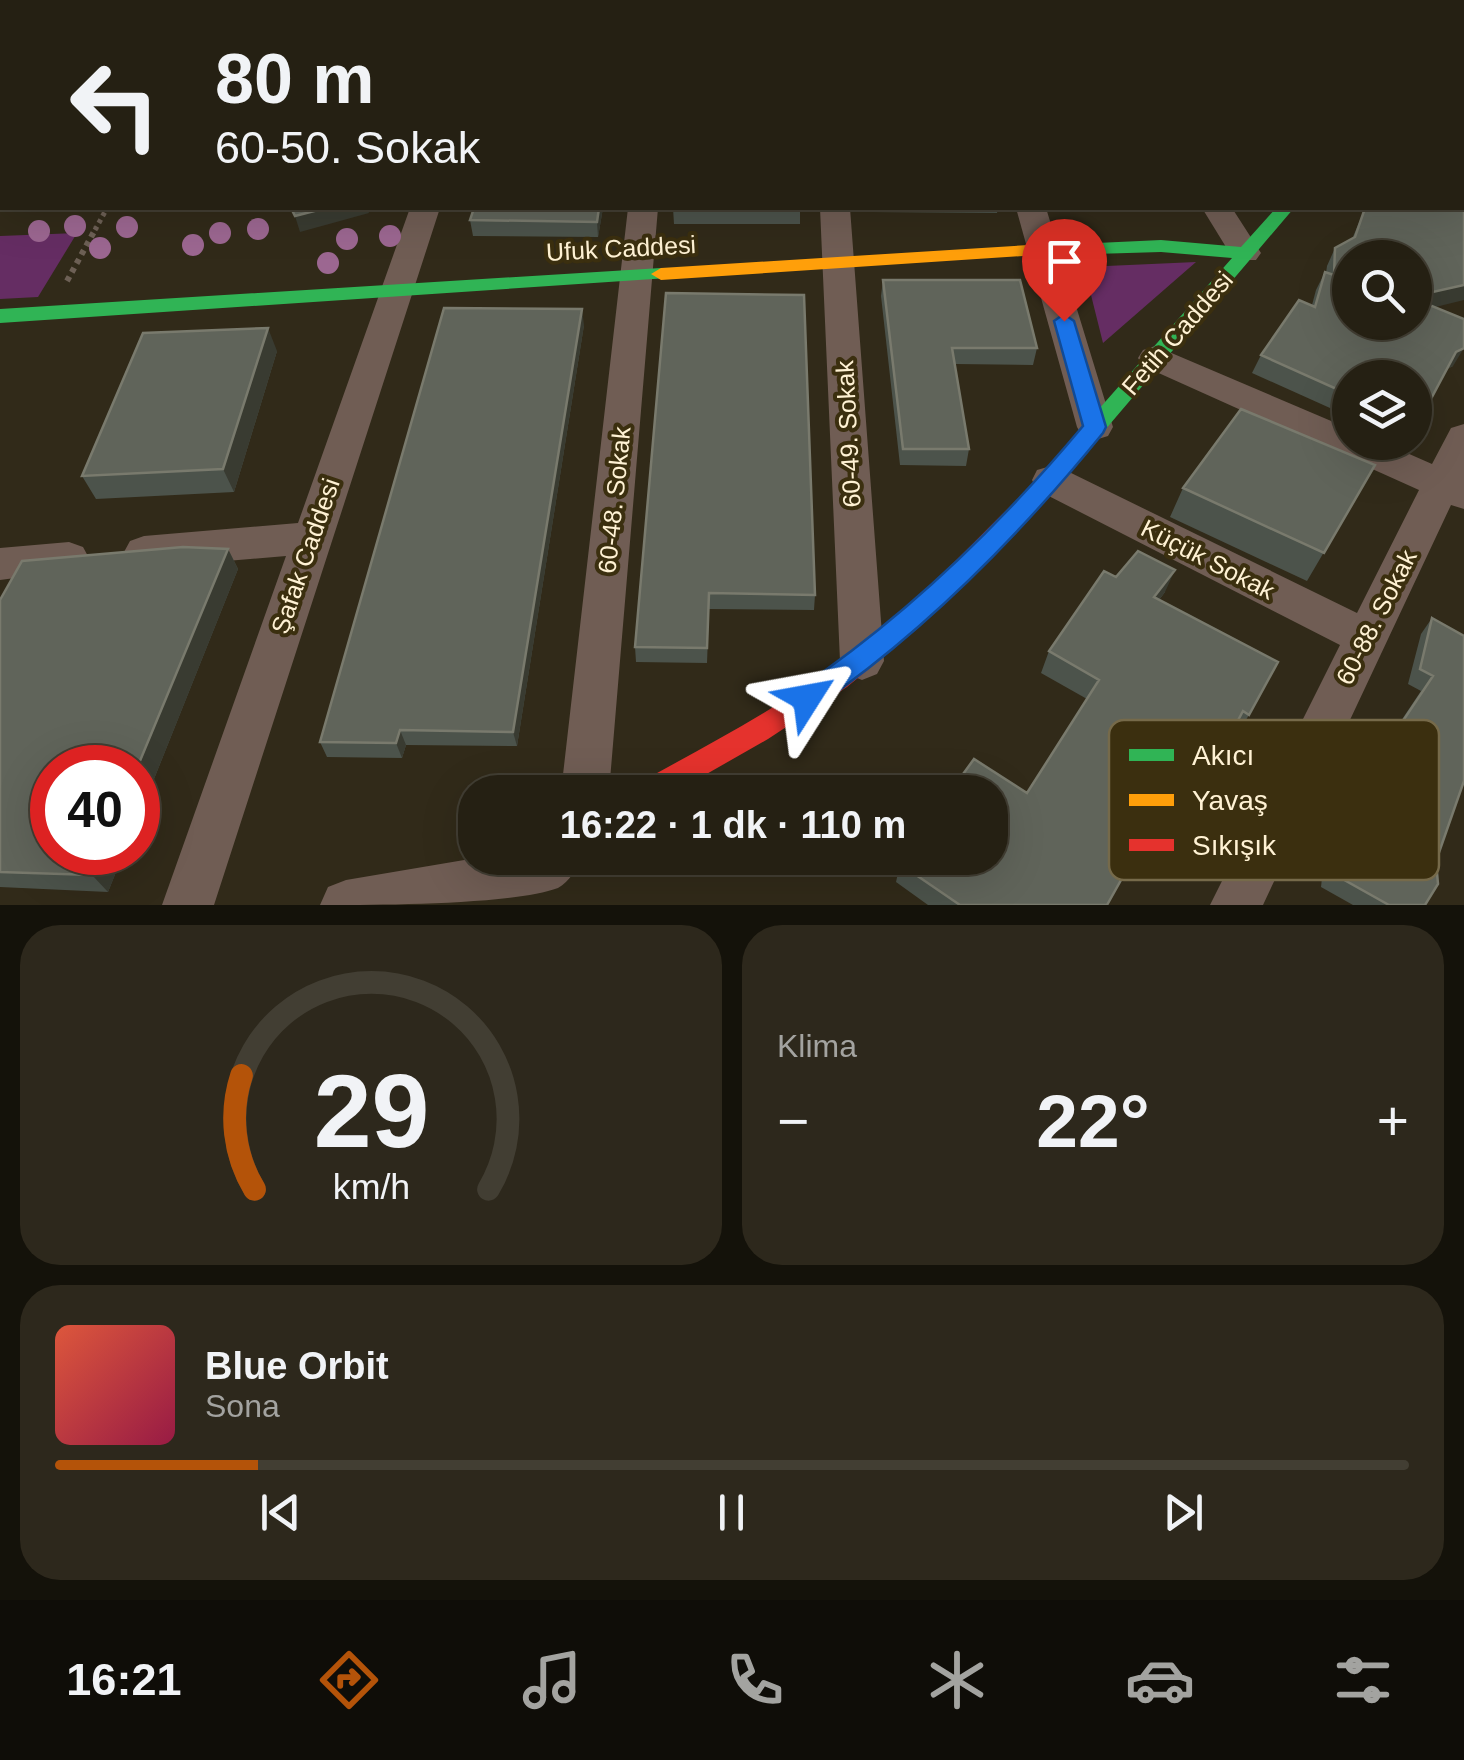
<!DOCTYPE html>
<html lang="tr">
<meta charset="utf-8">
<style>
:root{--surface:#252013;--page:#2d281c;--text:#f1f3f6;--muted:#a3a3a0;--line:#423e33;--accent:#b45309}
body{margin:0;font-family:Arial,sans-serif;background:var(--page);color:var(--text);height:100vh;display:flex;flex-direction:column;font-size:38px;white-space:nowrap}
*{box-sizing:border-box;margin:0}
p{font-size:32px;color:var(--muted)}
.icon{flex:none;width:55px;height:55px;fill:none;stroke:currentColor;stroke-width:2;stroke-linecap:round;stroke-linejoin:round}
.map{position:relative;height:905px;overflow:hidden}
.details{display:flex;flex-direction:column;gap:20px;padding:20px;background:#14120a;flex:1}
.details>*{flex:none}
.top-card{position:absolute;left:0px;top:0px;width:1465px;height:210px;box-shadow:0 10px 40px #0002,0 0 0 2px var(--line);background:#252013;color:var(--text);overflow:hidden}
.fabs{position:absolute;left:1332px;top:240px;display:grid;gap:20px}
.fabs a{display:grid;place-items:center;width:100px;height:100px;border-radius:50%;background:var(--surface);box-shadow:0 10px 40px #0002,0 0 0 2px var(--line);font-size:50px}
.speed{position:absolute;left:30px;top:745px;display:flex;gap:20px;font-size:50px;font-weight:700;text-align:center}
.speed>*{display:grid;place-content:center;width:130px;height:130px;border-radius:50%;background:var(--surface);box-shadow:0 10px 40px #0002,0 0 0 2px var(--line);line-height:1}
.speed .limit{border:15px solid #d22;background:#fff;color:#111}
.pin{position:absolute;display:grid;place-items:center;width:85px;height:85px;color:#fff;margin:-102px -42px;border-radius:50% 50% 50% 0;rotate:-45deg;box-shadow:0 0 10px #0007}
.pin .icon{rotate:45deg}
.me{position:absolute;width:110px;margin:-55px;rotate:56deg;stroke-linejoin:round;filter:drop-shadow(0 0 8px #0008)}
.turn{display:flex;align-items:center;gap:35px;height:210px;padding:0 50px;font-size:45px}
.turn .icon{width:130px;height:130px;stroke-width:2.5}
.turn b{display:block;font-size:70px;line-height:85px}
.big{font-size:75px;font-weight:800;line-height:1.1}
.details .tile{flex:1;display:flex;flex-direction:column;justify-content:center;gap:15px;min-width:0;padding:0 35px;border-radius:40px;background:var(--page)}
.details .dial{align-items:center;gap:0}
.dial svg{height:260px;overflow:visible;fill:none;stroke:var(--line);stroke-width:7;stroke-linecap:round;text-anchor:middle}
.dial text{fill:var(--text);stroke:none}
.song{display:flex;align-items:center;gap:30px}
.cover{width:120px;height:120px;border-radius:15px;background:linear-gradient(135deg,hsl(10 70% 55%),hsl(340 70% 35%))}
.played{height:10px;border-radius:5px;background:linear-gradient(90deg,var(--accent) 15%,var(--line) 15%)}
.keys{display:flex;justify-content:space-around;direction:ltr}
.heat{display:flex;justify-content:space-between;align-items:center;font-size:55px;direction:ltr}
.details .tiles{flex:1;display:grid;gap:20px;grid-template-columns:1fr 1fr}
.tile:last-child{grid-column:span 2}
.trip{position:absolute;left:458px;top:775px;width:550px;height:100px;border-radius:40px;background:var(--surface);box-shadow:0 10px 40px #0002,0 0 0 2px var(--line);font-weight:800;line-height:100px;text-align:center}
.dock{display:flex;height:160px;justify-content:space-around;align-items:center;background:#0f0d08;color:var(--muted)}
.dock .icon{width:70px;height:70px}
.dock .active{color:var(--accent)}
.dock b{font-size:45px;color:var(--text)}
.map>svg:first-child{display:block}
.green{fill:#652d63}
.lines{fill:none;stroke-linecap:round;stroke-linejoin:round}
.path-far1{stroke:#6d6055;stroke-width:5;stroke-dasharray:4 4;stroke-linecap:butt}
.path{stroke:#6d6055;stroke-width:6;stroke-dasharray:5 5;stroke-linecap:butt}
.lane{fill:#705d54;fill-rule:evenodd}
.street{fill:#705d54;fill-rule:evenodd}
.fast{fill:#30b455;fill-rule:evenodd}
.slow{fill:#ff9f0a;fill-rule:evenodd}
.jam{fill:#e5322d;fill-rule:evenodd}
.tree{fill:#9c6791}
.wall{fill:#4c534b}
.shaded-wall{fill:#393b31}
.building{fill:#60645a;stroke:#797a6d;stroke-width:2.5}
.route{fill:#1a73e8;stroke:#114b97;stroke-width:2.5}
.labels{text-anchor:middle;stroke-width:8;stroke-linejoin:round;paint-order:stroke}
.street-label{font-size:25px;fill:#fff2d4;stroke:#3b2f0f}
.key{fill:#3b2f0f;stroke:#766a4a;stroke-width:2.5}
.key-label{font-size:28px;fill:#fff2d4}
</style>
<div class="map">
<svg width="1464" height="905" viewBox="0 0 1464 905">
<rect width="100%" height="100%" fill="#312a19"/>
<path class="green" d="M77,233l-39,64 -38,2v-63z
M1196,262l-93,81 -19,-76z"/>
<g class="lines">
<path class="path-far1" d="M95,230l12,-22"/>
<path class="path" d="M67,281l29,-53"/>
<path class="lane" d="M2,103v8l-2,1v-8z"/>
<path class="street" d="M409,0h71l-72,2z
M653,0h24v2h-24z
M809,0h24v2h-24z
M959,0h24v2h-24z
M1117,0h24l1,2h-24z
M1450,0h14v9l-2,-7z
M0,17h2v14h-2z
M1462,42h2v17l-2,-1z
M1462,167l2,1v18l-2,-1z
M410,208h30l-226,697h-52l124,-349 -142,12 -14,-5 -6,-11 6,-11 14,-5 154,-13z
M628,208h30l-49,584h-48z
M820,208h30l34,453 -7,13 -15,6 -15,-6 -7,-13z
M1016,208h30l67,219 -5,9 -13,4 -13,-4 -5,-9z
M1202,208h30l29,45 -5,7h-22z
M1155,346l195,83v13h32l50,22 19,-36 13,-4v85l-13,-4 -188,400h-53l130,-260 -303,-155 -5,-10 5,-10 14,-4 14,4 292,143 62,-123 -276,-124 -5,-8 5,-8z
M69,542l14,5 6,11 -6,11 -83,11v-32z
M476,858h105c-5,12 -11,23 -23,30 -46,17 -181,17 -238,17l8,-18 18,-7z"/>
<path class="fast" d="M1276,208h18l-247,290h-16l-4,-6 4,-6 201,-228 -71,-6 -100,3 -9,-6 2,-4 107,-5 80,7z
M661,268l7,2 3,4 -3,4 -668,45v-14z"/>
<path class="slow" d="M1061,243l9,6 -2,4 -407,27 -10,-6 10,-6z"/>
<path class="jam" d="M1039,483l8,3 4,6 -4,6 -129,130 -71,59 -79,52 -93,53h-40l4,-9c72,-40 146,-78 211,-128 66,-50 122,-112 181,-169z"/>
</g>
<g class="tree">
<circle cx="75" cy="226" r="11"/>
<circle cx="127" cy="227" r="11"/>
<circle cx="258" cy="229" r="11"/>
<circle cx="39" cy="231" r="11"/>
<circle cx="220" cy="233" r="11"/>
<circle cx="390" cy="236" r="11"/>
<circle cx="347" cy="239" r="11"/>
<circle cx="193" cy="245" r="11"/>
<circle cx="100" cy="248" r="11"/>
<circle cx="328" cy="263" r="11"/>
</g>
<path class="wall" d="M1158,0h266l-1,2h-264z
M603,208l-5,29 -125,-1 -3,-16z
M673,208h127v16h-126z
M871,208h127l-1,5 -126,-1z
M1364,211l71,96 18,59 -6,3 -32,59v-50h-65v39l-98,-44 9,-18 51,-50 4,-15 9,-18 1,1 1,-7 8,-18 17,-9z
M883,280l154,68 -4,17 -78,-1 14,85 -3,17 -66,-1 -19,-169z
M666,293l149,302 -1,15 -105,-1 -2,54 -71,-1 -1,-15z
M584,325l-67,421 -111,-1 -4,13 -75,-1 -7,-15z
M277,351l-43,141 -138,7 -14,-23z
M1375,465l-68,116 -137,-64 13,-29z
M228,549l10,20 -100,250v-51l-86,84h72l-16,40 -108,-5v-287z
M1116,577l49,15 -6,8 90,115 -13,21 -5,-3 -69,130 -12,18 -22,-14 -21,38h-179l-32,-23 4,-18 127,-71 60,-94 -46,-26 8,-22z
M1432,618l4,243 -11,44h-72l-32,-18 4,-37 17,-20 16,-45 63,-94 -13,-7 13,-50z"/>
<path class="shaded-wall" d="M326,208h41l2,5 -69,19 -5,-16z
M599,208h4l-5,29 -1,-15z
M1464,285v15l-49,12v-16z
M582,309l2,16 -67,421 -4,-14z
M268,328l9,23 -43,141 -11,-23z
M1464,348l-11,18 -8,4 11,-18z
M228,549l10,20 -100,250v-51z
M1175,570l-10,22 -21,27 10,-22z
M400,730l6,15 -4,13 -6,-15z
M101,852h23l-16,40 -16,-17z"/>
<path class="building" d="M692,0h101v2h-101z
M850,0h102v2h-102z
M1007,0h102l1,2h-102z
M1169,0h201l2,2h-202z
M0,38h2v43h-2z
M1462,201l2,1v83l-49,11v-38h-65v64h65v-23l49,20v29l-8,4 -39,73 -2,-1v-46h-65v17l-89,-40 38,-55 16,7 10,-35 9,3 1,-27 20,-11 9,-26 4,-3h94z
M291,208h35l-31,8z
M474,208h125l-2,14 -127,-2z
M673,208h127l1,1h-128z
M883,280h137l17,68h-85l17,101h-66z
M666,293l138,2 11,300 -106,-2 -2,55 -72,-1z
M444,308l138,1 -69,423 -113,-2 -4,13 -76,-1z
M268,328l-45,141 -141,7 61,-143z
M1241,409l134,56 -51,88 -141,-65z
M183,547l45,2 -91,219h-85v84h49l-9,23 -92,-3v-272l22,-39z
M1138,551l37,19 -21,27 124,65 -29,53 -6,-4 -81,152 -23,-15 -32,57h-147l-60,-41 5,-6h85v-66h-40l24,-33 53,34 72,-113 -50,-29 55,-80 12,6z
M1432,618l32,18v145l-28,80 2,23 -13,21h-36l-57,-32 5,-36 17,-21 16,-46 63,-94 -13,-7z"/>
<path class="route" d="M1064,314l10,7 32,106 -3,6c-83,102 -179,199 -286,273l-10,4 -10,-4 -4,-8 4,-8c107,-72 204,-166 286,-264l-29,-105z"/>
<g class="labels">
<g class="street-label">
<text transform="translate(621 248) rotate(-3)" y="9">Ufuk Caddesi</text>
<text transform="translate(1177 333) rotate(-49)" y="9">Fetih Caddesi</text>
<text transform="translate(848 434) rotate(-93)" y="9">60-49. Sokak</text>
<text transform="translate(614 500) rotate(-84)" y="9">60-48. Sokak</text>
<text transform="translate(305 556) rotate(-71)" y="9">Şafak Caddesi</text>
<text transform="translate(1208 559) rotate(27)" y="9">Küçük Sokak</text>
<text transform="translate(1376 617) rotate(-63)" y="9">60-88. Sokak</text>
</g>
</g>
<rect x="1109" y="720" width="330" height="160" rx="15" class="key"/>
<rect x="1129" y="749" width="45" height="12" fill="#30b455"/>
<rect x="1129" y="794" width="45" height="12" fill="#ff9f0a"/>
<rect x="1129" y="839" width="45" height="12" fill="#e5322d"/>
<g class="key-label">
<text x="1192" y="765">Akıcı</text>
<text x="1192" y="810">Yavaş</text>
<text x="1192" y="855">Sıkışık</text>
</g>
</svg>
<div class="fabs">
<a><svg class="icon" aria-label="search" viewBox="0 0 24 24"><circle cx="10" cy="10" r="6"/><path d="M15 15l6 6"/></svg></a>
<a><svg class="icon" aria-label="layers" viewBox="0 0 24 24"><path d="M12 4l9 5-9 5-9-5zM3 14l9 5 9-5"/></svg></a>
</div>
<div class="speed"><div class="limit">40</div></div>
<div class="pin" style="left:1064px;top:321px;background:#d93025"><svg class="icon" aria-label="arrive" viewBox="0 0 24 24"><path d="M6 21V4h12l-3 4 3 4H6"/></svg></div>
<svg class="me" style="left:807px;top:698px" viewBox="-20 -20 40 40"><path d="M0-17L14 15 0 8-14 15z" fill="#1a73e8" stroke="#fff" stroke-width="4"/></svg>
<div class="trip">16:22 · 1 dk · 110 m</div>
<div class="top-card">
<div class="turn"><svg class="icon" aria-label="left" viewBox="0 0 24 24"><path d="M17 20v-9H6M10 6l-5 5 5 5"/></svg><div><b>80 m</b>60-50. Sokak</div></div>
</div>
</div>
<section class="details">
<div class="tiles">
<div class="tile dial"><svg viewBox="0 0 100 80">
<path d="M14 69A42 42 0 1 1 86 69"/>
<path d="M14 69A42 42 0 0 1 10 34" stroke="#b45309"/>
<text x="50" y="56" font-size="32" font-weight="700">29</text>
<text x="50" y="72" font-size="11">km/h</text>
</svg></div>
<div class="tile"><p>Klima</p>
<div class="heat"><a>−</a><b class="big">22°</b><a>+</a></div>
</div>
<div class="tile">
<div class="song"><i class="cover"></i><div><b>Blue Orbit</b><p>Sona</p></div></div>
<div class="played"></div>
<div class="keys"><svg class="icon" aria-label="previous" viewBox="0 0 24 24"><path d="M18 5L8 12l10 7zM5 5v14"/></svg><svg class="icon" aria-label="pause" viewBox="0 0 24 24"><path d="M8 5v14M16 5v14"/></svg><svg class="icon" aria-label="next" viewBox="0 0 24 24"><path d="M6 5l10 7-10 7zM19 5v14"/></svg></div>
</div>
</div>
</section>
<nav class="dock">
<b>16:21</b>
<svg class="icon active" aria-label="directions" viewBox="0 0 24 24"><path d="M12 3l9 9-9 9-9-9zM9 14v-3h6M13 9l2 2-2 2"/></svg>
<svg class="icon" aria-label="music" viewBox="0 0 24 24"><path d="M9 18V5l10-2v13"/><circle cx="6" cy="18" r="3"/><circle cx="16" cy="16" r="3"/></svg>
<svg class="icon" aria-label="phone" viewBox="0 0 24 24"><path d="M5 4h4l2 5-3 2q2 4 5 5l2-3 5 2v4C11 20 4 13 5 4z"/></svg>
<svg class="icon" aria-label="climate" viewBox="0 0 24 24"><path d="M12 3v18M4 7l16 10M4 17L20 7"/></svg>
<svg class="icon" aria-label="car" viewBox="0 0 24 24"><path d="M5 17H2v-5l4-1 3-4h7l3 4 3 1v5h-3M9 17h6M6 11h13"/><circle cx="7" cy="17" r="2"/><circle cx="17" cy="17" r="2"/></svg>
<svg class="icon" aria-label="filters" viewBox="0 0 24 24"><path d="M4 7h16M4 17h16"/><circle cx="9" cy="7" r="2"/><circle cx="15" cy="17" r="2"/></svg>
</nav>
